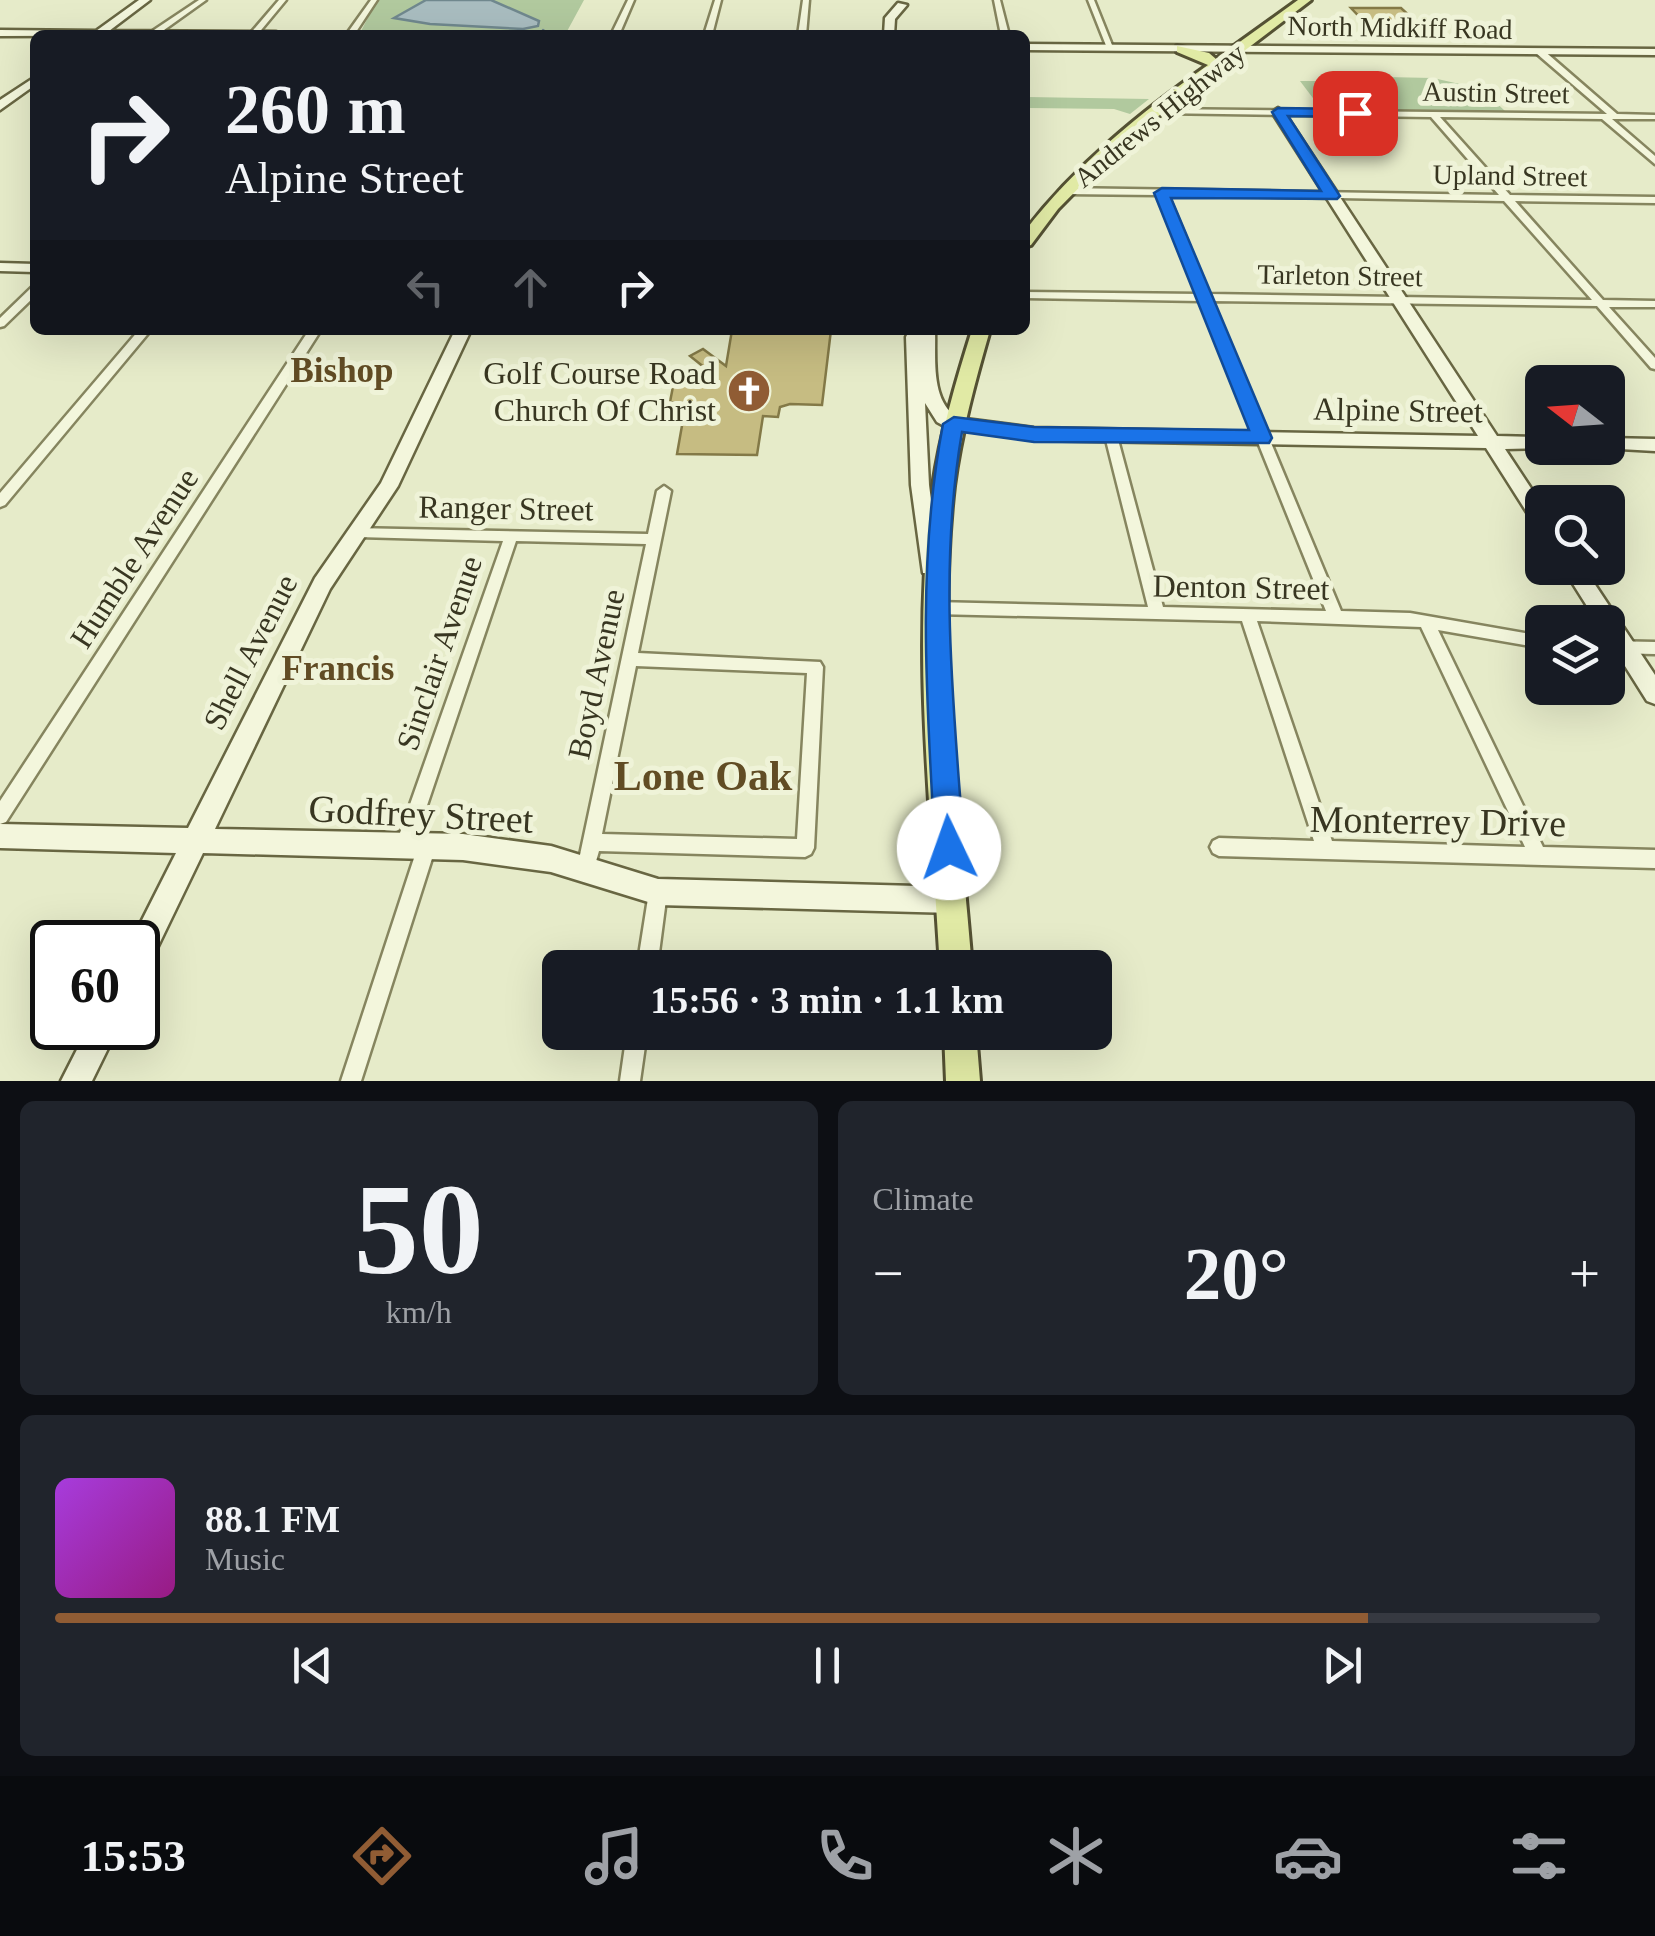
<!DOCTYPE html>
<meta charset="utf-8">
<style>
:root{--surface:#171b24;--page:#20242c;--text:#f1f3f6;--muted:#9ea1a6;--line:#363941;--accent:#905c34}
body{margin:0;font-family:"Times New Roman",serif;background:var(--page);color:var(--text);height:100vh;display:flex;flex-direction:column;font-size:38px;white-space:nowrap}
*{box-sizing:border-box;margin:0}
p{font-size:32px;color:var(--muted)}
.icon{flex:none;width:55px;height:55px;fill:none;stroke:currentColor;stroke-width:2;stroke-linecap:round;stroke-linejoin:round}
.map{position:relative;height:1081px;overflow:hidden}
.details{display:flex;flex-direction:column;gap:20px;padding:20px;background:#0d0f14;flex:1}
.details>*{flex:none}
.hud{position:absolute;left:30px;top:30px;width:1000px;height:305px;border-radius:15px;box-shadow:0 10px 40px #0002;background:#171b24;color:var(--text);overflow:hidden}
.needle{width:65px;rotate:287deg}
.tools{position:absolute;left:1525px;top:365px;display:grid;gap:20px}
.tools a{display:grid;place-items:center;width:100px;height:100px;border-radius:15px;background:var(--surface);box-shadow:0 10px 40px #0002;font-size:50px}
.speed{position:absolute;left:30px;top:920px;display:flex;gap:20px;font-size:50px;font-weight:700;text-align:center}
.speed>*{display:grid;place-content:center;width:130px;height:130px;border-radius:50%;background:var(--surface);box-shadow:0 10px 40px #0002;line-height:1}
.speed .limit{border:5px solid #111;border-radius:15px;background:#fff;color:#111}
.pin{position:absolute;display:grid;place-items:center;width:85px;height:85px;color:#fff;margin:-42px;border-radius:20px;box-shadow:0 5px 15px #0006}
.me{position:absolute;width:110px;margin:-55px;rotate:357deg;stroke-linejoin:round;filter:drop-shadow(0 0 8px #0008)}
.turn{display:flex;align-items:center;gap:35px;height:210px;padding:0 30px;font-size:45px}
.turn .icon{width:130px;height:130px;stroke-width:2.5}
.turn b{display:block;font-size:70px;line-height:85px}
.lanes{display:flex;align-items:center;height:95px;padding:0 30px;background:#0003;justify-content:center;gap:50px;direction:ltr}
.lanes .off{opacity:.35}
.big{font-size:75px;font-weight:600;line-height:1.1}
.details .card{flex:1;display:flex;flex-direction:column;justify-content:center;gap:15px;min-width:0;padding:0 35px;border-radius:15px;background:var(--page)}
.details .dial{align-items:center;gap:0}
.dial b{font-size:130px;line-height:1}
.song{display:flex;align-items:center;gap:30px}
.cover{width:120px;height:120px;border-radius:15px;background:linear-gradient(135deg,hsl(280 70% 55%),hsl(310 70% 35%))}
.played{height:10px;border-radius:5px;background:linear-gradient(90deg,var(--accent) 85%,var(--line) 85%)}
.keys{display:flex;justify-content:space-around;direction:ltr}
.heat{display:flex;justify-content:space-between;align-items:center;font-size:55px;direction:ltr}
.details .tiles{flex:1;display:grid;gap:20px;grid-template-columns:1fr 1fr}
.card:last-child{grid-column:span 2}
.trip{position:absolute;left:542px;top:950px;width:570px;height:100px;border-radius:15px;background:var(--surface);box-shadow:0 10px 40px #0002;font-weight:600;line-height:100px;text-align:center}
.tabs{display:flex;height:160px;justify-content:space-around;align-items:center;background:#090b0e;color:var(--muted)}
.tabs .icon{width:70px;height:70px}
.tabs .selected{color:var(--accent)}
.tabs b{font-size:45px;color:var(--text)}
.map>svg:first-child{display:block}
.green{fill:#b1c99e}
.water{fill:#a9bdc0;stroke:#70888e;stroke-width:2.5}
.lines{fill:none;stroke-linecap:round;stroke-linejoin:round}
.stream{stroke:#70888e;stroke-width:2.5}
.building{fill:#c6bc82;stroke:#837947;stroke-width:2.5}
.street-casing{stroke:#86855f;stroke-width:5}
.secondary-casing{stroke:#686642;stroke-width:5}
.primary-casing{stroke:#545133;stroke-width:6}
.street{fill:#f3f6dc;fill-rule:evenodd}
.secondary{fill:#f3f6dc;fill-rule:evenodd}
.primary{fill:#e1eaa5;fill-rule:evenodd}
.route{fill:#1a73e8;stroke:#114b97;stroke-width:2.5}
.labels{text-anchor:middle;stroke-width:10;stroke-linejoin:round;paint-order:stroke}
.far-street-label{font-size:28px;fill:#383621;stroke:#eff3d8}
.poi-label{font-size:32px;fill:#383621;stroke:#eff3d8;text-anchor:end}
.street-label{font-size:32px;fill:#383621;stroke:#eff3d8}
.neighbourhood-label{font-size:35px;font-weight:bold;fill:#614c24;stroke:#eff3d8}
.near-street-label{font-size:38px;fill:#383621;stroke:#eff3d8}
.near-neighbourhood-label{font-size:42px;font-weight:bold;fill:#614c24;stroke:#eff3d8}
</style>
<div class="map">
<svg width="1655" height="1081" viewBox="0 0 1655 1081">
<rect width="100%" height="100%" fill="#e6ebc9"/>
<path class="green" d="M377,0h207l-19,35 -205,-2z
M1337,76l96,2 49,11 24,23 -184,-2 -22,-29h39z
M1027,97l122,2 -19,15 -16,-5 -85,-1z"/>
<path class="water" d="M426,0h65l48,21 -1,5 -15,3 -93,-5 -36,-6z"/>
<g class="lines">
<path class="stream" d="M543,30l6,5"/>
</g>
<path class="building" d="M1351,8h50l25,23 -54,-1z
M732,330h99l-9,75 -32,-1 -10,3 -2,10 -15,-1 -6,39 -80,-1 9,-51 -16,-1 6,-31 34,1 -20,-16 13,-7 23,17z
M820,955h38v13h-38z"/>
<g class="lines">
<g class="street-casing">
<path id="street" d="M199,0h7l-49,35h-6v-3z
M279,0h7l-29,35h-8z
M371,0h6l-23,35h-8z
M628,0h6l-15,35h-8z
M715,0h6l-9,35h-8z
M803,0h6l-3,35h-8z
M994,0h6l9,35h-8z
M1088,0h6l20,50 -7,-2z
M1536,49h6l75,65 38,1v4h-43l43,37v8l-53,-45 -162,-2 70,78 145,2v6l-140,-2 88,99 52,1v6h-46l46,51v11l-4,-1 -54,-62 -385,-5 129,310 69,2 132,23v12l-104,-18 105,217 112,3v18l-436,-12 -6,-3 -3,-6 3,-6 6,-3 95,3 -72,-220 -307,-7 -5,-2 -2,-4 2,-4 5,-2 213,5 -43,-171 6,-4 6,4 46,171 163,4 -125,-310 -176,-3v-6l173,2 -40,-99 -94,-1 -5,-3 5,-3 435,7 -68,-78 -274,-4 -4,-2 4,-2 450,5 -71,-61zM1168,195l336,6 88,99 -383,-6zM1257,621l164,6 104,220 -193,-6z
M35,287v9l-31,30 -4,1v-9l31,-30z
M139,330h12l-146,175 -5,2v-14z
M309,330h12l-315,492 -6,2v-23z
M664,486l7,5 -33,162 182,9 3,5 -9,181 -3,6 -6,3 -206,-6 -7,24 -6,3 -6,-3 -3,-6 69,-325 -130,-3 -103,306 -3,6 -6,3 -6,-3 -3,-6 108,-306 -145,-4 -5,-1 -2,-4 2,-4 295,6 9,-43zM636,666l171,7 -10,166 -195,-5z
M1608,641l47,1v12l-47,-1z
M427,837l6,3 3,6 -75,235h-20l77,-235 3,-6z
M658,883l6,3 3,6 -10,76h-20l12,-76 3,-6z
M627,1032h20l-7,49h-20z"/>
</g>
<g class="secondary-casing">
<path id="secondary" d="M139,0h11l-41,31 167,1 5,3 -281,1v-6l96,1z
M898,3l9,2 -12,14 -1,16h-10l1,-17z
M1025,44l630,5v6l-630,-5z
M35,77v8l-35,25v-10z
M1278,108l6,4 213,324 45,1v11h6l-43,1 37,56v22l-7,-2 -49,-77 -452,-8 -86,-12 -11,-6 -12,-19 4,82 11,82 -3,6h-14l-12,-88 -5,-148 2,-4h11v-3h16c1,29 -5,71 23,88l76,10 444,8 -206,-324z
M0,263l35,1v8l-35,-1z
M455,330h16l-73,156 -68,103 -115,240 248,5 88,12 107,33 295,8 9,4 4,9 -4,9 -9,4 -295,-8 -107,-33 -88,-12 -260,-7 -55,114 -10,4v-29h-7l45,-89 -176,-5v-24l188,4 127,-250 66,-95z
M1608,438l47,1v12l-53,-3h6z
M1563,568h21l71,107v29l-8,-3 -39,-62v-17h-11z
M88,1028h30l-26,53h-31z"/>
</g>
<g class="primary-casing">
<path id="primary" d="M1298,0h13l-188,143 -65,66 -27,36 -6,2v-16c51,-66 115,-118 183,-166l-31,-13v-6l32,7 7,6z
M972,330h18c-15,52 -29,103 -36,156 -18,160 5,322 18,482h-32c-9,-160 -29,-323 -7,-482 8,-54 23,-105 39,-156z
M944,1032h32l4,49h-34z"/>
</g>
<use href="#street" class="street"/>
<use href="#secondary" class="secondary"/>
<use href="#primary" class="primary"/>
</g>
<path class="route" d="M1278,108l77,1 7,4 -7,4 -67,-1 52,80 -3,3 -166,-1 101,240 -3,5 -235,-1 -72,-10c-24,139 -8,277 2,416l-4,10 -11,5 -10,-5 -4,-10c-8,-143 -19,-282 8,-424l11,-7 80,10 215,3 -95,-237 8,-5 159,3 -49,-79z"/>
<defs>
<g id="church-disc" transform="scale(2.25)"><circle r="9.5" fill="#905c34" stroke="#eff3d8"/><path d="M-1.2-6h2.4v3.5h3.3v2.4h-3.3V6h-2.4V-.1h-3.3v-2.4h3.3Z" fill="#fff"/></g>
</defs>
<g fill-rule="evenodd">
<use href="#church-disc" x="749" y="391"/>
</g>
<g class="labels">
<g class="far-street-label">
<text transform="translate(1400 27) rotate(1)" y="10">North Midkiff Road</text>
<text transform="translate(1496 92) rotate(1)" y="10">Austin Street</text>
<text transform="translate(1159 115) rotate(-39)" y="10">Andrews Highway</text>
<text transform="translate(1510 175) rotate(1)" y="10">Upland Street</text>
<text transform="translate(1340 275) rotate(1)" y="10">Tarleton Street</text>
</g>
<g class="poi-label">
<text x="716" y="384">Golf Course Road<tspan x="716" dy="37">Church Of Christ</tspan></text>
</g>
<g class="street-label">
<text transform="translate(1398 410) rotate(1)" y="11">Alpine Street</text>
<text transform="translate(506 508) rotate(1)" y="11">Ranger Street</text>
<text transform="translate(134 558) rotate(-57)" y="11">Humble Avenue</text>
<text transform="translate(1241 587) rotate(1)" y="11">Denton Street</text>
<text transform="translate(250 652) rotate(-63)" y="11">Shell Avenue</text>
<text transform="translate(439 653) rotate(-71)" y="11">Sinclair Avenue</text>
<text transform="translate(596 674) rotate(-78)" y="11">Boyd Avenue</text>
</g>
<g class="neighbourhood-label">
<text x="342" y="382">Bishop</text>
<text x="338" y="680">Francis</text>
</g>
<g class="near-street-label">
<text transform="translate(421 814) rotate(3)" y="13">Godfrey Street</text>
<text transform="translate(1438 821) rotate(1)" y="13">Monterrey Drive</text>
</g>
<g class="near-neighbourhood-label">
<text x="703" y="790">Lone Oak</text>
</g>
</g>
</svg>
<div class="tools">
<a><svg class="needle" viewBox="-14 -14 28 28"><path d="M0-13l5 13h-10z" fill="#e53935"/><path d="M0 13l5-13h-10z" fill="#9ea1a6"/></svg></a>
<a><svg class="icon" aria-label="search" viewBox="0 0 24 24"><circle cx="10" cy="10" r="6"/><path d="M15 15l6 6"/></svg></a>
<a><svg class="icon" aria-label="layers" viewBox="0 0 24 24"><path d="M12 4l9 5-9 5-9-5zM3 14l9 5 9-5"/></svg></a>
</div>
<div class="speed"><div class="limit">60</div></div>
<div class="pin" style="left:1355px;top:113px;background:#d93025"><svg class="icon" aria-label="arrive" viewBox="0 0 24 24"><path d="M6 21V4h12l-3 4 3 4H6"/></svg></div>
<svg class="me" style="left:949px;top:848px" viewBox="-20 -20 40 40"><circle r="19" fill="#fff"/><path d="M0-13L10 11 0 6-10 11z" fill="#1a73e8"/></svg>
<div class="trip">15:56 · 3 min · 1.1 km</div>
<div class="hud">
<div class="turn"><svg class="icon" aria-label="right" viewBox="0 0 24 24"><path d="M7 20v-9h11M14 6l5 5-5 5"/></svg><div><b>260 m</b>Alpine Street</div></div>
<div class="lanes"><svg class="icon off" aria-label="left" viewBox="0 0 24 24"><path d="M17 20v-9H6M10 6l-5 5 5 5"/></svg><svg class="icon off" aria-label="ahead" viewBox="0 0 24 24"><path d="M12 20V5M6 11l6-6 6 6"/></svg><svg class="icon" aria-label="right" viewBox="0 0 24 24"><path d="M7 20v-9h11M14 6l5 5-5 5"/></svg></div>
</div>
</div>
<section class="details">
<div class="tiles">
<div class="card dial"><b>50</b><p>km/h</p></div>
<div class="card"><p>Climate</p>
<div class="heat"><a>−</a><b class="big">20°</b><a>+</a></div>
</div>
<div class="card">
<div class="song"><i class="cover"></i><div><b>88.1 FM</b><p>Music</p></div></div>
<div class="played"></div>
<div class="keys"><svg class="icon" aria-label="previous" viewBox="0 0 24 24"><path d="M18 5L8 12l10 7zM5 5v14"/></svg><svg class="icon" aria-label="pause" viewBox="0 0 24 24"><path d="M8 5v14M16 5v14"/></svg><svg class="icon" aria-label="next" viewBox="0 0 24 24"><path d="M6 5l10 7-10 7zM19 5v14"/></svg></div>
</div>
</div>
</section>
<nav class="tabs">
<b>15:53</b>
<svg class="icon selected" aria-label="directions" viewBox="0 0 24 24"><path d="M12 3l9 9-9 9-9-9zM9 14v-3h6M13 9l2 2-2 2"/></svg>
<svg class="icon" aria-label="music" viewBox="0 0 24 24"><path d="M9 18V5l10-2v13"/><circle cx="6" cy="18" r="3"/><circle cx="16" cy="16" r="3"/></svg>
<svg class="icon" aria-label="phone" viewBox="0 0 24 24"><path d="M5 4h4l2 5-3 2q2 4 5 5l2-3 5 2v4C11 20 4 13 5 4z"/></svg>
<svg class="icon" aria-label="climate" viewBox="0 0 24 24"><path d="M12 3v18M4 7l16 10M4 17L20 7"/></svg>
<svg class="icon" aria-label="car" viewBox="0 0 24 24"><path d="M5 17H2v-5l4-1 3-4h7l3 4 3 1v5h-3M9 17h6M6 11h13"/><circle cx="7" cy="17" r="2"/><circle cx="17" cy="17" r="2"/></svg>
<svg class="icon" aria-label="filters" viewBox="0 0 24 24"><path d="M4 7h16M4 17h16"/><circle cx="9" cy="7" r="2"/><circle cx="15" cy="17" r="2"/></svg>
</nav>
